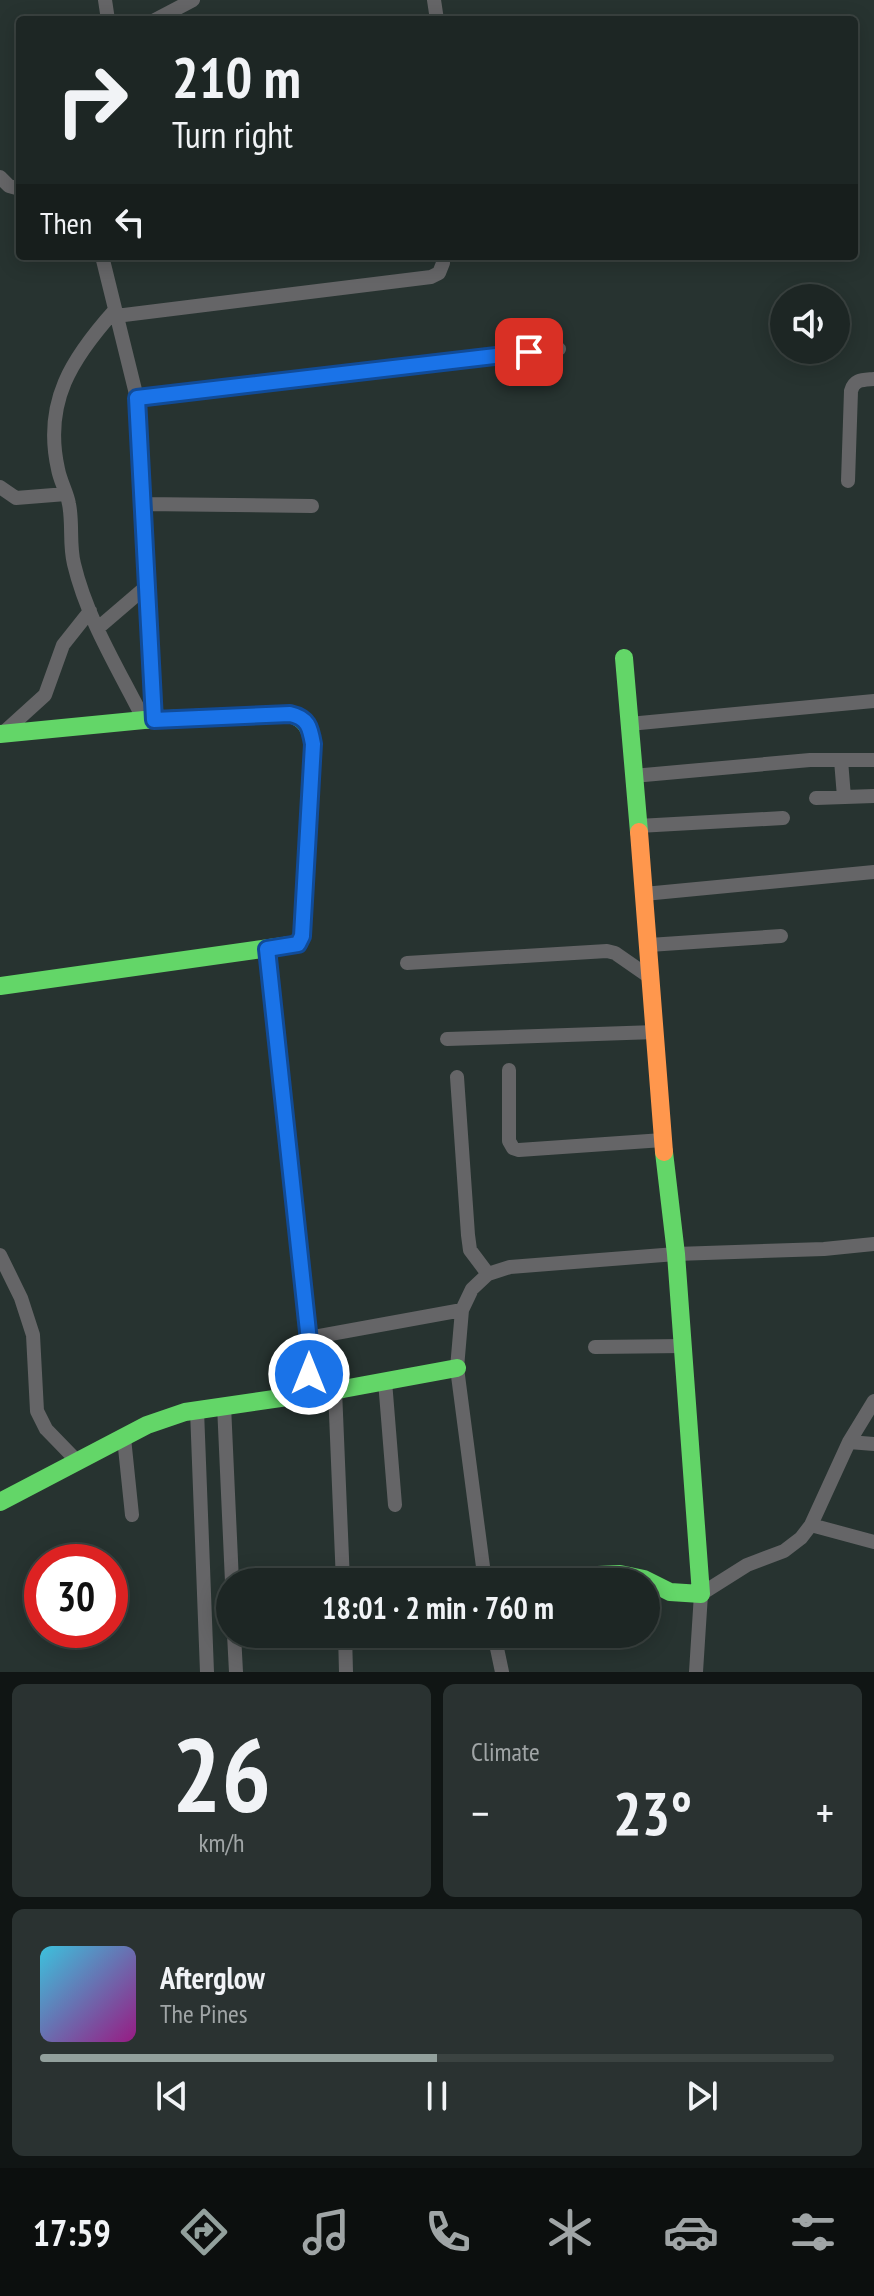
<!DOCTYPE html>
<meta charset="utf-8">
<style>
:root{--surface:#1d2624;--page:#2a3231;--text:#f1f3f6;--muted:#a0a5a6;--line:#3b4341;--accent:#92a09c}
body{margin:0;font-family:"PT Sans Narrow",sans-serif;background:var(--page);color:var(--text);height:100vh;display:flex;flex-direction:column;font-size:30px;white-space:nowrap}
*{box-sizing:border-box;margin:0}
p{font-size:26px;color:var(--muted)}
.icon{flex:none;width:44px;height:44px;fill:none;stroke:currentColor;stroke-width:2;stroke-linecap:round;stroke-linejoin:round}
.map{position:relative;height:1672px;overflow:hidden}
.details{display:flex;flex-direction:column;gap:12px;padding:12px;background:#101514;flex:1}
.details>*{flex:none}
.guide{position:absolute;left:16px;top:16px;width:842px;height:244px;border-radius:8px;box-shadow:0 4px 20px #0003,0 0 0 2px var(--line);background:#1d2624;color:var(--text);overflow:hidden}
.fabs{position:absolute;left:770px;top:284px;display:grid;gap:16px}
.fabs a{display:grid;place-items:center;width:80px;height:80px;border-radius:50%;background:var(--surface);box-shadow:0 4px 20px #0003,0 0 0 2px var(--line);font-size:40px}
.speed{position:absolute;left:24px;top:1544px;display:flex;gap:16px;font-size:40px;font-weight:700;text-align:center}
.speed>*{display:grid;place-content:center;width:104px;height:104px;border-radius:50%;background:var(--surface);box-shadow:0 4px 20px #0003,0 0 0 2px var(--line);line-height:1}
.speed .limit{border:12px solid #d22;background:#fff;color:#111}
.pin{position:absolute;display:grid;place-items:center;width:68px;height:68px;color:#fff;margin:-34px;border-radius:16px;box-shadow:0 4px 12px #0006}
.me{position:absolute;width:88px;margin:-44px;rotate:0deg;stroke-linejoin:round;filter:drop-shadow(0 0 6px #0008)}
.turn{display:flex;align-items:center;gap:28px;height:168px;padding:0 24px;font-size:36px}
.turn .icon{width:104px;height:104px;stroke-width:2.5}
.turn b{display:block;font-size:56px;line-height:68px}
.then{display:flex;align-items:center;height:76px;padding:0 24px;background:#0003;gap:16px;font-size:30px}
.big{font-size:60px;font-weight:600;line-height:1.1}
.details .card{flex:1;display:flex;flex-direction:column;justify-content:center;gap:12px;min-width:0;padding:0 28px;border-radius:12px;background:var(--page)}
.details .dial{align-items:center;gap:0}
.dial b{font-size:104px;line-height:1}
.song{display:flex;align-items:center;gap:24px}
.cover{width:96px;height:96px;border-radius:12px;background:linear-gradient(135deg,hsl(190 70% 55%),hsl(310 70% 35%))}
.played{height:8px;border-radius:4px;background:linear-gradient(90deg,var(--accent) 50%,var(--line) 50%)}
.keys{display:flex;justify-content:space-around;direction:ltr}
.heat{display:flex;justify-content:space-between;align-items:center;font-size:44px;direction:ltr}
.details .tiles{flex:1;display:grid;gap:12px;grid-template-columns:1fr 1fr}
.card:last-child{grid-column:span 2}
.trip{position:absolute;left:216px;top:1568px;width:444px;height:80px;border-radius:40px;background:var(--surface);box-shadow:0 4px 20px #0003,0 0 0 2px var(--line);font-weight:600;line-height:80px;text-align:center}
.menu{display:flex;height:128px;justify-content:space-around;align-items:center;background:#0c0f0e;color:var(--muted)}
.menu .icon{width:56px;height:56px}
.menu .current{color:var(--accent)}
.menu b{font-size:36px;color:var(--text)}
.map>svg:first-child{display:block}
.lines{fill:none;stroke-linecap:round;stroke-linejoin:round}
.street{stroke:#656567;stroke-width:14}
.fast{stroke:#63d668;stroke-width:18}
.slow{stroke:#ff974d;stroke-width:18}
.route-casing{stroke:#114b97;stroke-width:20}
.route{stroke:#1a73e8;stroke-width:14}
</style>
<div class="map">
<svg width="874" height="1672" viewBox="0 0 874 1672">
<rect width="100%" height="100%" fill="#273330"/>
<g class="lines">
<path class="street" d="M105,0l3,20
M434,0l3,20
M155,20l38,-20
M0,177l9,9 11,3
M102,256l35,142 17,322
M115,310c-43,48 -72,92 -57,159 2,12 9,23 11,35 4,20 0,40 5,60 13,55 45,106 70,156
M116,316l315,-39 8,-4 4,-10 -1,-7
M137,398l422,-49
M848,481l3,-90c3,-12 12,-11 23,-12
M0,487l16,11 50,-4
M142,504l170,2
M98,628l49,-42
M629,724l245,-23
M2,734l43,-39 18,-50 27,-34
M841,760l3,37
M633,776l177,-16h64
M816,798l58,-2
M638,826l145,-8
M644,894l230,-22
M649,945l132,-9
M267,949l42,392
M407,963l200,-12 8,2 36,25
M447,1039l209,-7
M509,1070v71l4,7 6,2 144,-10
M457,1077l11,158 2,15 18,24
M0,1255l21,43 12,37 4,76 9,18 32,33
M595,1347l88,-1
M385,1381l10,124
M335,1390l8,192
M311,1393c-2,-18 -11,-42 3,-56l148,-27
M224,1405l8,177
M197,1410l10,262
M124,1438l8,77
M849,1442l25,2
M811,1525l63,17
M485,1582l-28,-214 5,-58 10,-21 16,-15 22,-7 166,-13 148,-5 50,-5
M234,1634l2,38
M345,1634l1,38
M494,1634l8,38
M696,1672l5,-78 46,-29 37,-14 17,-13 10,-13 38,-83 25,-41"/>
<path class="fast" d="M624,658l15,174
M0,734l144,-14 146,-6c16,5 20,14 23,30l-11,192 -4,8 -298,42
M0,1502l147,-77 38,-13 158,-23 114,-21
M484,1580l136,-6 24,5 26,13 31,2 -25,-340 -12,-102"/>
<path class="slow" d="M639,832l25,320"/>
</g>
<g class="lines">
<g class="route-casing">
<path id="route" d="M309,1374l-3,-20 3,-13 -42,-392 31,-5 4,-8 11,-192c-3,-17 -5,-26 -23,-30l-136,6 -17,-322 392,-46"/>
</g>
<use href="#route" class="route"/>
</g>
</svg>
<div class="fabs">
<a><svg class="icon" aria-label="sound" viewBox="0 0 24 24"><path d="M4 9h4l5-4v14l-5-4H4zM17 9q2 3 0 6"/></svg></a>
</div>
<div class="speed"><div class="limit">30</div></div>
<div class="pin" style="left:529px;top:352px;background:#d93025"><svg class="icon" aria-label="arrive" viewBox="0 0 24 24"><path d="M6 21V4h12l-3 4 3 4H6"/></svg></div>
<svg class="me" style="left:309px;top:1374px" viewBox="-20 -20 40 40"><circle r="17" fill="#1a73e8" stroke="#fff" stroke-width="3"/><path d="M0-11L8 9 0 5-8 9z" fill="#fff"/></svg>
<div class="trip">18:01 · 2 min · 760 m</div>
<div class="guide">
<div class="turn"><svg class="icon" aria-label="right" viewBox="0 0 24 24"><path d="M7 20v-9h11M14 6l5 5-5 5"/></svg><div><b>210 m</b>Turn right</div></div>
<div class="then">Then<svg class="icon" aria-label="left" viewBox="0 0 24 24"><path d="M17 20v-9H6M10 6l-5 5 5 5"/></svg></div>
</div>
</div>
<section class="details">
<div class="tiles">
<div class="card dial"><b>26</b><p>km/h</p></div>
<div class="card"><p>Climate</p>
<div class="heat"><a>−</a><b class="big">23°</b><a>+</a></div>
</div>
<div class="card">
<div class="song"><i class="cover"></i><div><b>Afterglow</b><p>The Pines</p></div></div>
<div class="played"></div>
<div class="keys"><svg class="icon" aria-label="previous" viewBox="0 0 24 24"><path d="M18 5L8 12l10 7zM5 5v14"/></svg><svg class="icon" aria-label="pause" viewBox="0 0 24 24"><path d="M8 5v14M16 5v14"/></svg><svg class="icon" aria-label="next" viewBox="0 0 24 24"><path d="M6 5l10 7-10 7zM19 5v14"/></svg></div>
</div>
</div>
</section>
<nav class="menu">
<b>17:59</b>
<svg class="icon current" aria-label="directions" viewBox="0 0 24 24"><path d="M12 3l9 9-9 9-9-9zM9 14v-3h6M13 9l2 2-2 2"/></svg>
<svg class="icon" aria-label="music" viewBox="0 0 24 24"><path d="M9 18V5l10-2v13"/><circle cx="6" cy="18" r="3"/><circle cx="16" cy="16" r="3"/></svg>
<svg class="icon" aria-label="phone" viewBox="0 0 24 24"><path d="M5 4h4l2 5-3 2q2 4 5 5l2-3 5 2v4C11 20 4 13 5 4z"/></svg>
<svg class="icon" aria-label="climate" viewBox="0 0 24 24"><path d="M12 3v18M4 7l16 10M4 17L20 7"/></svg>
<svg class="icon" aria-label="car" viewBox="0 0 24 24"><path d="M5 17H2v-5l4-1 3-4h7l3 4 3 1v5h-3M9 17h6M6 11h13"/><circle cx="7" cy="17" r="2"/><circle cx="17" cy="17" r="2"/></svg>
<svg class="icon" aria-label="filters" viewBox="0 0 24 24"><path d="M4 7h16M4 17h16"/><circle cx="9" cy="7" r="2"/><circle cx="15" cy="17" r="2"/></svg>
</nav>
